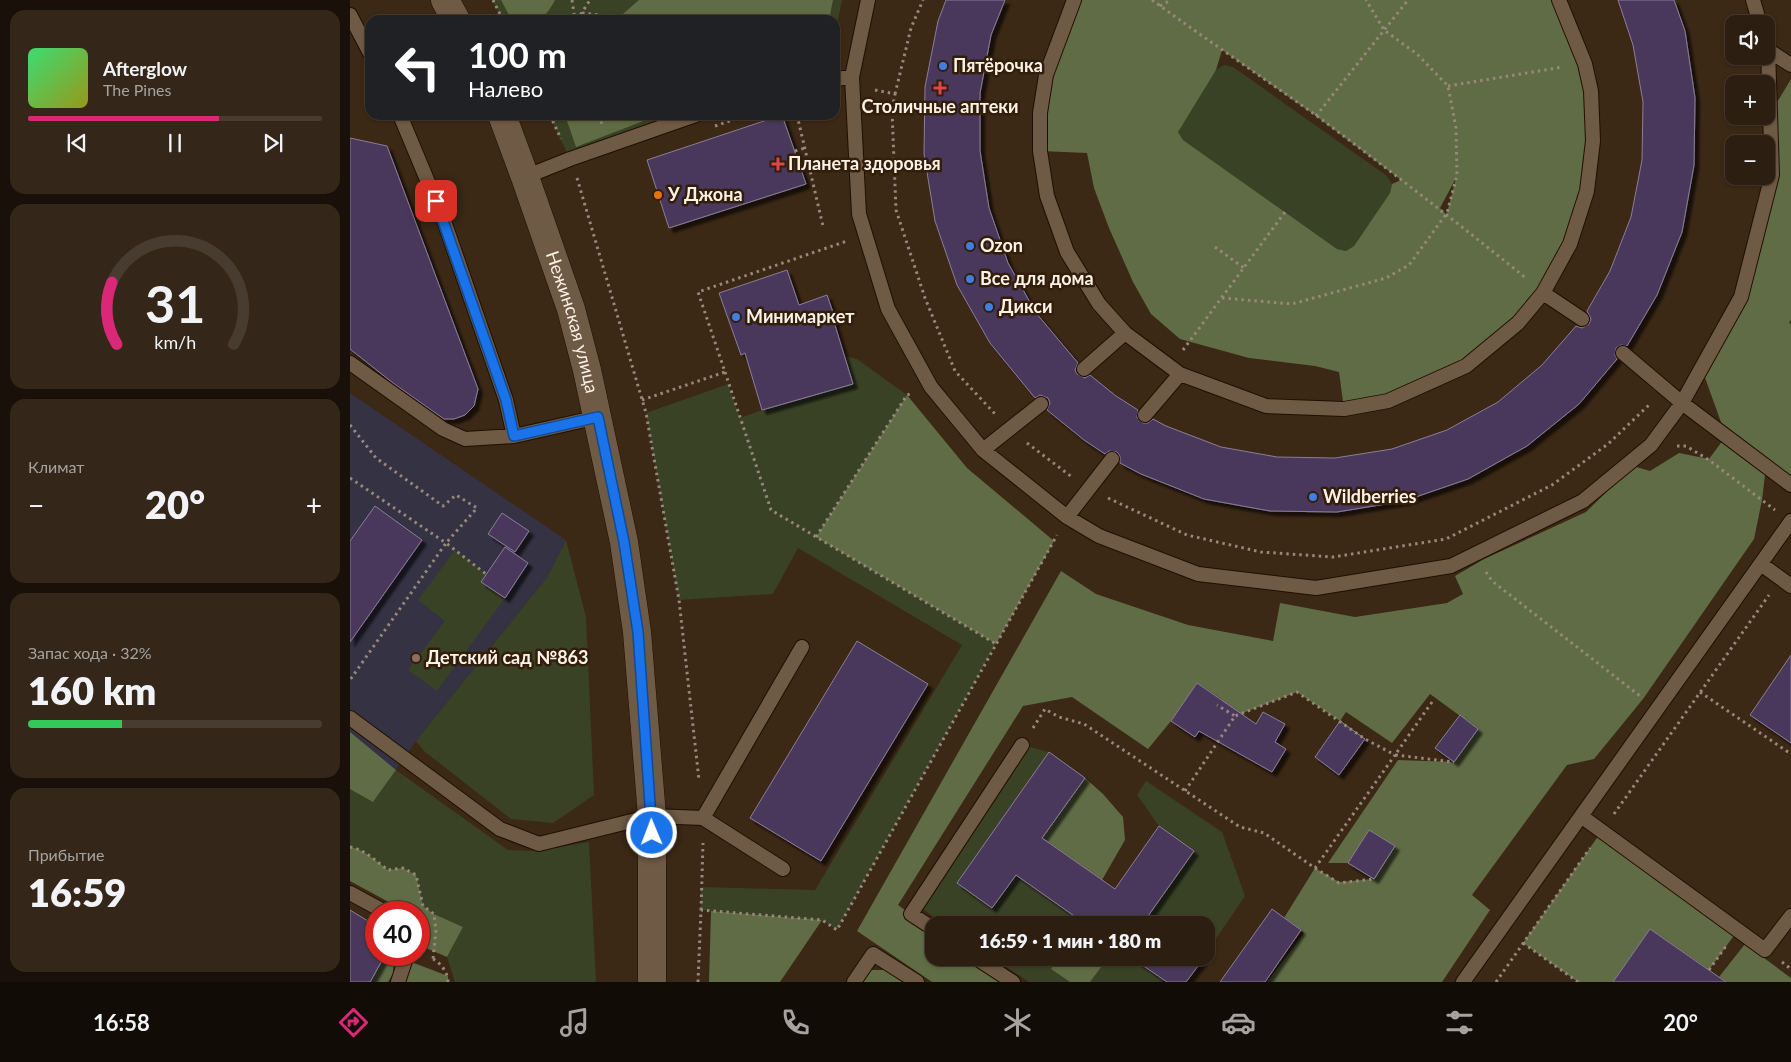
<!DOCTYPE html>
<html lang="ru">
<meta charset="utf-8">
<style>
:root{--surface:#2c1e10;--page:#342719;--text:#f1f3f6;--muted:#a6a29f;--line:#483c30;--accent:#db2777}
body{margin:0;font-family:Lato,sans-serif;background:var(--page);color:var(--text);height:100vh;display:flex;flex-direction:column;font-size:19px;white-space:nowrap}
*{box-sizing:border-box;margin:0}
p{font-size:16px;color:var(--muted)}
.icon{flex:none;width:28px;height:28px;fill:none;stroke:currentColor;stroke-width:2;stroke-linecap:round;stroke-linejoin:round}
.map{position:relative;flex:1;overflow:hidden}
.details{display:flex;flex-direction:column;gap:10px;padding:10px;background:#181009;width:350px}
.details>*{flex:none}
.hud{position:absolute;left:15px;top:15px;width:475px;height:105px;border-radius:15px;box-shadow:0 1px 4px #0004,0 0 0 1px var(--line);background:#202124;color:#fff;overflow:hidden}
.fabs{position:absolute;left:1375px;top:15px;display:grid;gap:10px}
.fabs a{display:grid;place-items:center;width:50px;height:50px;border-radius:10px;background:var(--surface);box-shadow:0 1px 4px #0004,0 0 0 1px var(--line);font-size:25px}
.speed{position:absolute;left:15px;top:901px;display:flex;gap:10px;font-size:25px;font-weight:700;text-align:center}
.speed>*{display:grid;place-content:center;width:65px;height:65px;border-radius:50%;background:var(--surface);box-shadow:0 1px 4px #0004,0 0 0 1px var(--line);line-height:1}
.speed .limit{border:8px solid #d22;background:#fff;color:#111}
.pin{position:absolute;display:grid;place-items:center;width:42px;height:42px;color:#fff;margin:-21px;border-radius:10px;box-shadow:0 2px 8px #0006}
.me{position:absolute;width:55px;margin:-28px;rotate:359deg;stroke-linejoin:round;filter:drop-shadow(0 0 4px #0008)}
.turn{display:flex;align-items:center;gap:18px;height:105px;padding:0 20px;font-size:22px}
.turn .icon{width:65px;height:65px;stroke-width:2.5}
.turn b{display:block;font-size:35px;line-height:42px}
.big{font-size:38px;font-weight:800;line-height:1.1}
.details .tile{flex:1;display:flex;flex-direction:column;justify-content:center;gap:8px;min-width:0;padding:0 18px;border-radius:15px;background:var(--page)}
.details .dial{align-items:center;gap:0}
.dial svg{height:130px;overflow:visible;fill:none;stroke:var(--line);stroke-width:7;stroke-linecap:round;text-anchor:middle}
.dial text{fill:var(--text);stroke:none}
.song{display:flex;align-items:center;gap:15px}
.cover{width:60px;height:60px;border-radius:8px;background:linear-gradient(135deg,hsl(140 70% 55%),hsl(60 70% 35%))}
.played{height:5px;border-radius:2px;background:linear-gradient(90deg,var(--accent) 65%,var(--line) 65%)}
.keys{display:flex;justify-content:space-around;direction:ltr}
.heat{display:flex;justify-content:space-between;align-items:center;font-size:28px;direction:ltr}
.charge{height:8px;border-radius:4px;background:linear-gradient(90deg,#34c759 32%,var(--line) 0)}
.trip{position:absolute;left:575px;top:916px;width:290px;height:50px;border-radius:15px;background:var(--surface);box-shadow:0 1px 4px #0004,0 0 0 1px var(--line);font-weight:800;line-height:50px;text-align:center}
.tab-bar{display:flex;height:80px;justify-content:space-around;align-items:center;background:#120c06;color:var(--muted)}
.tab-bar .icon{width:35px;height:35px}
.tab-bar .current{color:var(--accent)}
.tab-bar b{font-size:22px;color:var(--text)}
main{display:flex;flex:1;min-height:0}
.map>svg:first-child{display:block}
.education{fill:#343243}
.green{fill:#3a4226}
.forest{fill:#606c45;fill-rule:evenodd}
.building{fill:#4a395b;stroke:#8a7d98;filter:url(#shadow)}
.lines{fill:none;stroke-linecap:round;stroke-linejoin:round}
.service-casing{stroke:#211001;stroke-width:16}
.tertiary-casing{stroke:#211001;stroke-width:29}
.path{stroke:#988879;stroke-width:3;stroke-dasharray:2.5 4;stroke-linecap:butt}
.service{stroke:#6f5a45;stroke-width:14}
.tertiary{stroke:#6f5a45;stroke-width:28}
.route-casing{stroke:#114b97;stroke-width:12}
.route{stroke:#1a73e8;stroke-width:9}
.shop-dot{fill:#3f7fe0;stroke:#311e0b;stroke-width:2}
.health-dot{fill:#e0444e;stroke:#311e0b;stroke-width:2}
.food-dot{fill:#e8710a;stroke:#311e0b;stroke-width:2}
.education-dot{fill:#8d6e63;stroke:#311e0b;stroke-width:2}
.labels{text-anchor:middle;stroke-width:5;stroke-linejoin:round;paint-order:stroke}
.poi-label{font-size:18px;font-weight:bold;fill:#fef1e5;stroke:#311e0b;text-anchor:start}
.street-label{font-size:18px;fill:#fef1e5;stroke:#311e0b}
</style>
<main>
<section class="details">
<div class="tile">
<div class="song"><i class="cover"></i><div><b>Afterglow</b><p>The Pines</p></div></div>
<div class="played"></div>
<div class="keys"><svg class="icon" aria-label="previous" viewBox="0 0 24 24"><path d="M18 5L8 12l10 7zM5 5v14"/></svg><svg class="icon" aria-label="pause" viewBox="0 0 24 24"><path d="M8 5v14M16 5v14"/></svg><svg class="icon" aria-label="next" viewBox="0 0 24 24"><path d="M6 5l10 7-10 7zM19 5v14"/></svg></div>
</div>
<div class="tile dial"><svg viewBox="0 0 100 80">
<path d="M14 69A42 42 0 1 1 86 69"/>
<path d="M14 69A42 42 0 0 1 11 31" stroke="#db2777"/>
<text x="50" y="56" font-size="32" font-weight="700">31</text>
<text x="50" y="72" font-size="11">km/h</text>
</svg></div>
<div class="tile"><p>Климат</p>
<div class="heat"><a>−</a><b class="big">20°</b><a>+</a></div>
</div>
<div class="tile"><p>Запас хода · 32%</p><b class="big">160 km</b><div class="charge"></div></div>
<div class="tile"><p>Прибытие</p><b class="big">16:59</b></div>
</section>
<div class="map">
<svg width="1441" height="982" viewBox="0 0 1441 982">
<defs>
<filter id="shadow"><feDropShadow dx="4.5" dy="4.5" stdDeviation="1" flood-color="#0009"/></filter>
</defs>
<rect width="100%" height="100%" fill="#3b2815"/>
<path class="education" d="M0,393l216,147 -18,36 -132,165 -43,61 -23,-13z"/>
<path class="green" d="M142,0h350l-7,34v-14h-333z
M874,65l9,2 154,109 5,8 -2,9 -36,53 -8,5 -9,-2 -154,-109 -5,-8 2,-9 36,-53z
M199,115h135l-114,44z
M494,356l13,3 50,36 -91,142 180,107 -159,286 -15,-10 -121,-10v-23l114,3 147,-245 -164,-97 -25,46 -94,6 -33,-187 82,-29 12,34 22,-8z
M216,540l20,77 8,178 -41,28 -42,-4 -87,-68 -8,-10 132,-165z
M105,550l31,24 -5,9 24,15 -68,93 -29,-21 37,-49 -27,-21z
M672,745l27,7 -92,131 36,25 35,-50 5,29 51,36 -2,2h-136l-29,-20z
M46,770l112,80 29,1 52,-9 7,140h-141l-8,-25 16,-30 -29,-13 -11,-8 -7,-31 -13,-7 -15,2c-11,-8 -24,-21 -38,-23v-59l24,13z
M796,781l76,51 23,64 -39,57v-28h-46l-12,-9 46,-65 -35,-25 -22,-31z
M643,958h66l-7,11 18,13h-41z
M758,958h24l31,21 -1,3h-72z"/>
<path class="forest" d="M151,0h54c-11,22 -21,23 -44,19z
M289,0h194l-4,20h-213z
M724,0h485l26,64 2,127 -44,102 -77,73 -78,35 -44,8 -5,-37 -24,-6 -66,-8 -69,-19 -29,-25 -18,-32 -24,-54 -15,-40 -7,-35 -47,-2 6,-76zM872,50l94,66 85,64 -9,4 -2,9 -36,53 -8,5 -9,-2 -154,-109 -5,-8 38,-62zM1106,178l-9,35 -1,1 -6,-6z
M1441,79v241l-2,3 2,1v161l-25,-18 -4,33 -8,39 -111,160 -49,60 -27,6 -95,130 18,15 -48,72h-175l37,-49 -20,-15 31,-50 24,14 35,-3 21,-33 -26,-16 -21,33h-20l70,-103 56,2 24,-33 -48,-35 -38,49 -46,-31 -6,9 -43,-29 -62,24 -14,-17 -24,-16 -26,38 -23,28 -76,-52 -49,9 -125,199 36,26v27h35l32,24h-69l-75,-51 204,-360 35,23 92,31 85,16 7,-38 75,14 92,-14 16,-9 -8,-18 29,-17 102,-47 47,-46 17,5 29,-18 30,6 17,-23 -22,-61 39,-87 29,-113 -2,-61z
M215,115h94l-83,32z
M557,395l60,73 87,73 -58,103 -180,-107z
M0,732l46,38 -23,32 -23,-13z
M735,778l18,16 20,23 2,23 -23,40 -60,-42z
M1249,835l139,95 -29,40 -59,-41 -37,53h-35l-55,-39z
M0,847c14,2 27,15 38,23l15,-2 13,7 7,31 11,8 29,13 -16,30 -28,-12v-33h-12l-57,-31z
M361,911l111,9 -42,62h-71z
M1395,944l46,34v4h-65l-7,-5z
M35,955h9l-1,19 -5,8h-18z
M709,958h49l-18,24h-20l-19,-13z
M56,960l42,16v6h-50z
M520,970h18l17,12h-43z"/>
<path class="building" d="M596,0h59l-14,35 -11,58v58l9,57 19,55 28,50 42,50 -3,7 2,4 8,4 5,-3 26,21 22,14 -1,8 6,5h5l5,-4 13,7 55,21 56,10 58,1 57,-9 55,-19 51,-28 44,-37 34,-39 6,2 7,-4 2,-5 -4,-8 23,-40 21,-54 11,-57 1,-58 -10,-57 -15,-45h56l11,31 10,67 -1,67 -12,67 -25,63 -30,51 -6,-1 -5,3 -1,7 2,4 -38,45 -52,42 -59,33 -64,22 -67,11 -67,-1 -66,-12 -63,-25 -21,-11v-7l-3,-4 -8,-1 -4,3 -21,-14 -37,-30 3,-7 -2,-5 -8,-3 -5,3 -45,-55 -33,-58 -22,-64 -11,-67 1,-67 13,-66z
M432,115l24,69 -137,44 -22,-68z
M0,138l37,8 91,243 -4,17 -9,9 -11,4h-10l-51,-36 -43,-34z
M437,270l12,35 28,-10 9,26 -2,1 19,62 -91,26 -17,-57 -4,2 -22,-62z
M25,506l47,34 -72,102v-101z
M152,513l27,18 -14,21 -27,-18z
M155,547l23,16 -23,35 -24,-16z
M507,641l71,43 -107,177 -71,-43z
M1441,655v88l-41,-28z
M847,683l59,41 7,-12 22,12 -10,18 11,7 -14,23 -73,-41 -4,6 -24,-16z
M1110,715l18,14 -24,33 -19,-14z
M990,721l25,18 -26,36 -24,-18z
M699,752l36,26 -43,60 73,51 44,-63 35,25 -46,65 12,9h-73l-71,-50 -24,33 -35,-25z
M1019,830l26,16 -21,33 -26,-16z
M922,909l29,21 -36,52h-45z
M0,910l26,16v29h9l-15,27h-20z
M1300,929l30,21 46,32h-113z
M782,958h72l-18,24h-19z"/>
<g class="lines">
<g class="service-casing">
<path id="service" d="M518,0l-16,77 7,137 29,95 43,78 52,63 84,67 32,19 99,38 118,14 135,-22 132,-65 68,-56 31,-42 59,-106 31,-122 -4,-125 -2,-6
M724,0l-28,75 -6,38v38l7,45 20,56 32,52 26,29 55,41 86,32 78,3 44,-8 78,-35 52,-43 25,-30 27,-49 17,-53 6,-50 -2,-50 -6,-27 -26,-64
M1403,0l7,24
M0,15l20,38
M1418,50l23,15
M485,79l17,-2
M50,115l43,103 63,182 8,36
M175,177l45,-18 126,-44
M1193,293l39,26
M1273,353l59,50 109,82
M0,363l93,66 22,10 49,-3 84,-19
M734,369l41,-36
M795,415l35,-41
M633,450l58,-46
M717,517l45,-58
M1411,564l30,22
M0,718l150,111 39,15 113,-28 51,2 80,51
M1231,816l184,134 26,-34
M353,818l99,-171
M0,893l35,19
M584,929l-23,-15 111,-169
M626,958l37,24
M48,982l9,-27
M504,982l19,-28 44,28
M1113,982l328,-461"/>
</g>
<g class="tertiary-casing">
<g id="tertiary">
<path d="M95,0l11,20"/>
<path id="s1" d="M152,115l23,62 46,132 16,61 37,172 13,90 15,184v166"/>
</g>
</g>
<path class="path" d="M143,0l10,20
M222,0l3,20
M802,0c55,40 110,77 165,116 71,53 141,107 210,163
M810,6l11,-6
M232,13l58,7
M227,20l13,-20
M1098,86l115,-19
M525,90l20,4 -3,17 4,99 29,88 30,73 40,43
M545,94l16,-66 12,-28
M200,115l11,24
M250,115l2,11
M447,115l26,111
M966,116l92,-116
M365,126l33,-11
M445,151l10,-3
M227,178l69,235 33,187 20,180
M865,247l29,21
M872,298l70,6 94,-26 23,-13 38,-52 10,-38 -1,-47 -8,-42 -31,-32 -33,-24 -18,-30
M833,350l102,-138
M375,372l46,138 225,134
M292,400l83,-28 -27,-80 149,-51
M0,425l26,33 67,48 13,-11 21,13 -31,35 40,31
M677,443l45,34
M1327,446h9l23,14 66,50
M0,478l96,65 -96,137
M758,498l79,37 74,17 72,5 113,-18 106,-54 56,-41 42,-40
M466,537l91,-142 3,-1
M1136,572l6,9 148,115
M1350,692l91,62
M1082,702l-37,53 59,7
M683,728l12,-19 14,8 25,7 156,103 24,6 51,35 80,-113 -30,-16 -68,-47 -62,24
M835,791l50,-75 -18,-11
M1264,814l155,-219
M0,847c14,2 27,15 38,23l15,-2 13,7 7,31 11,8 2,16 -3,29
M965,868l24,15 35,-4
M351,910l2,-67
M1173,943l55,39
M83,959c8,4 15,14 15,23
M1432,962l9,7
M1359,970l17,-24
M348,982l3,-72 121,10 15,10 220,-395
M1146,982l94,-134"/>
<use href="#service" class="service"/>
<use href="#tertiary" class="tertiary"/>
</g>
<g class="lines">
<g class="route-casing">
<path id="route" d="M86,201l70,199 8,36 84,-19 26,125 14,90 14,201"/>
</g>
<use href="#route" class="route"/>
</g>
<g class="shop-dot">
<circle cx="593" cy="66" r="5"/>
<circle cx="620" cy="246" r="5"/>
<circle cx="620" cy="279" r="5"/>
<circle cx="639" cy="307" r="5"/>
<circle cx="386" cy="317" r="5"/>
<circle cx="963" cy="497" r="5"/>
</g>
<g class="health-dot">
<path d="M587.5 80.5h5v5h5v5h-5v5h-5v-5h-5v-5h5z"/>
<path d="M425.5 156.5h5v5h5v5h-5v5h-5v-5h-5v-5h5z"/>
</g>
<circle class="food-dot" cx="308" cy="195" r="5"/>
<circle class="education-dot" cx="66" cy="658" r="5"/>
<g class="labels">
<g class="poi-label">
<text x="603" y="72">Пятёрочка</text>
<text x="590" y="113" text-anchor="middle">Столичные аптеки</text>
<text x="438" y="170">Планета здоровья</text>
<text x="318" y="201">У Джона</text>
<text x="630" y="252">Ozon</text>
<text x="630" y="285">Все для дома</text>
<text x="649" y="313">Дикси</text>
<text x="396" y="323">Минимаркет</text>
<text x="973" y="503">Wildberries</text>
<text x="76" y="664">Детский сад №863</text>
</g>
<g class="street-label">
<text dy="6" stroke="none"><textPath href="#s1" startOffset="219">Нежинская улица</textPath></text>
</g>
</g>
</svg>
<div class="fabs">
<a><svg class="icon" aria-label="sound" viewBox="0 0 24 24"><path d="M4 9h4l5-4v14l-5-4H4zM17 9q2 3 0 6"/></svg></a>
<a>+</a>
<a>−</a>
</div>
<div class="speed"><div class="limit">40</div></div>
<div class="pin" style="left:86px;top:201px;background:#d93025"><svg class="icon" aria-label="arrive" viewBox="0 0 24 24"><path d="M6 21V4h12l-3 4 3 4H6"/></svg></div>
<svg class="me" style="left:302px;top:833px" viewBox="-20 -20 40 40"><circle r="17" fill="#1a73e8" stroke="#fff" stroke-width="3"/><path d="M0-11L8 9 0 5-8 9z" fill="#fff"/></svg>
<div class="trip">16:59 · 1 мин · 180 m</div>
<div class="hud">
<div class="turn"><svg class="icon" aria-label="left" viewBox="0 0 24 24"><path d="M17 20v-9H6M10 6l-5 5 5 5"/></svg><div><b>100 m</b>Налево</div></div>
</div>
</div>
</main>
<nav class="tab-bar">
<b>16:58</b>
<svg class="icon current" aria-label="directions" viewBox="0 0 24 24"><path d="M12 3l9 9-9 9-9-9zM9 14v-3h6M13 9l2 2-2 2"/></svg>
<svg class="icon" aria-label="music" viewBox="0 0 24 24"><path d="M9 18V5l10-2v13"/><circle cx="6" cy="18" r="3"/><circle cx="16" cy="16" r="3"/></svg>
<svg class="icon" aria-label="phone" viewBox="0 0 24 24"><path d="M5 4h4l2 5-3 2q2 4 5 5l2-3 5 2v4C11 20 4 13 5 4z"/></svg>
<svg class="icon" aria-label="climate" viewBox="0 0 24 24"><path d="M12 3v18M4 7l16 10M4 17L20 7"/></svg>
<svg class="icon" aria-label="car" viewBox="0 0 24 24"><path d="M5 17H2v-5l4-1 3-4h7l3 4 3 1v5h-3M9 17h6M6 11h13"/><circle cx="7" cy="17" r="2"/><circle cx="17" cy="17" r="2"/></svg>
<svg class="icon" aria-label="filters" viewBox="0 0 24 24"><path d="M4 7h16M4 17h16"/><circle cx="9" cy="7" r="2"/><circle cx="15" cy="17" r="2"/></svg>
<b>20°</b>
</nav>
